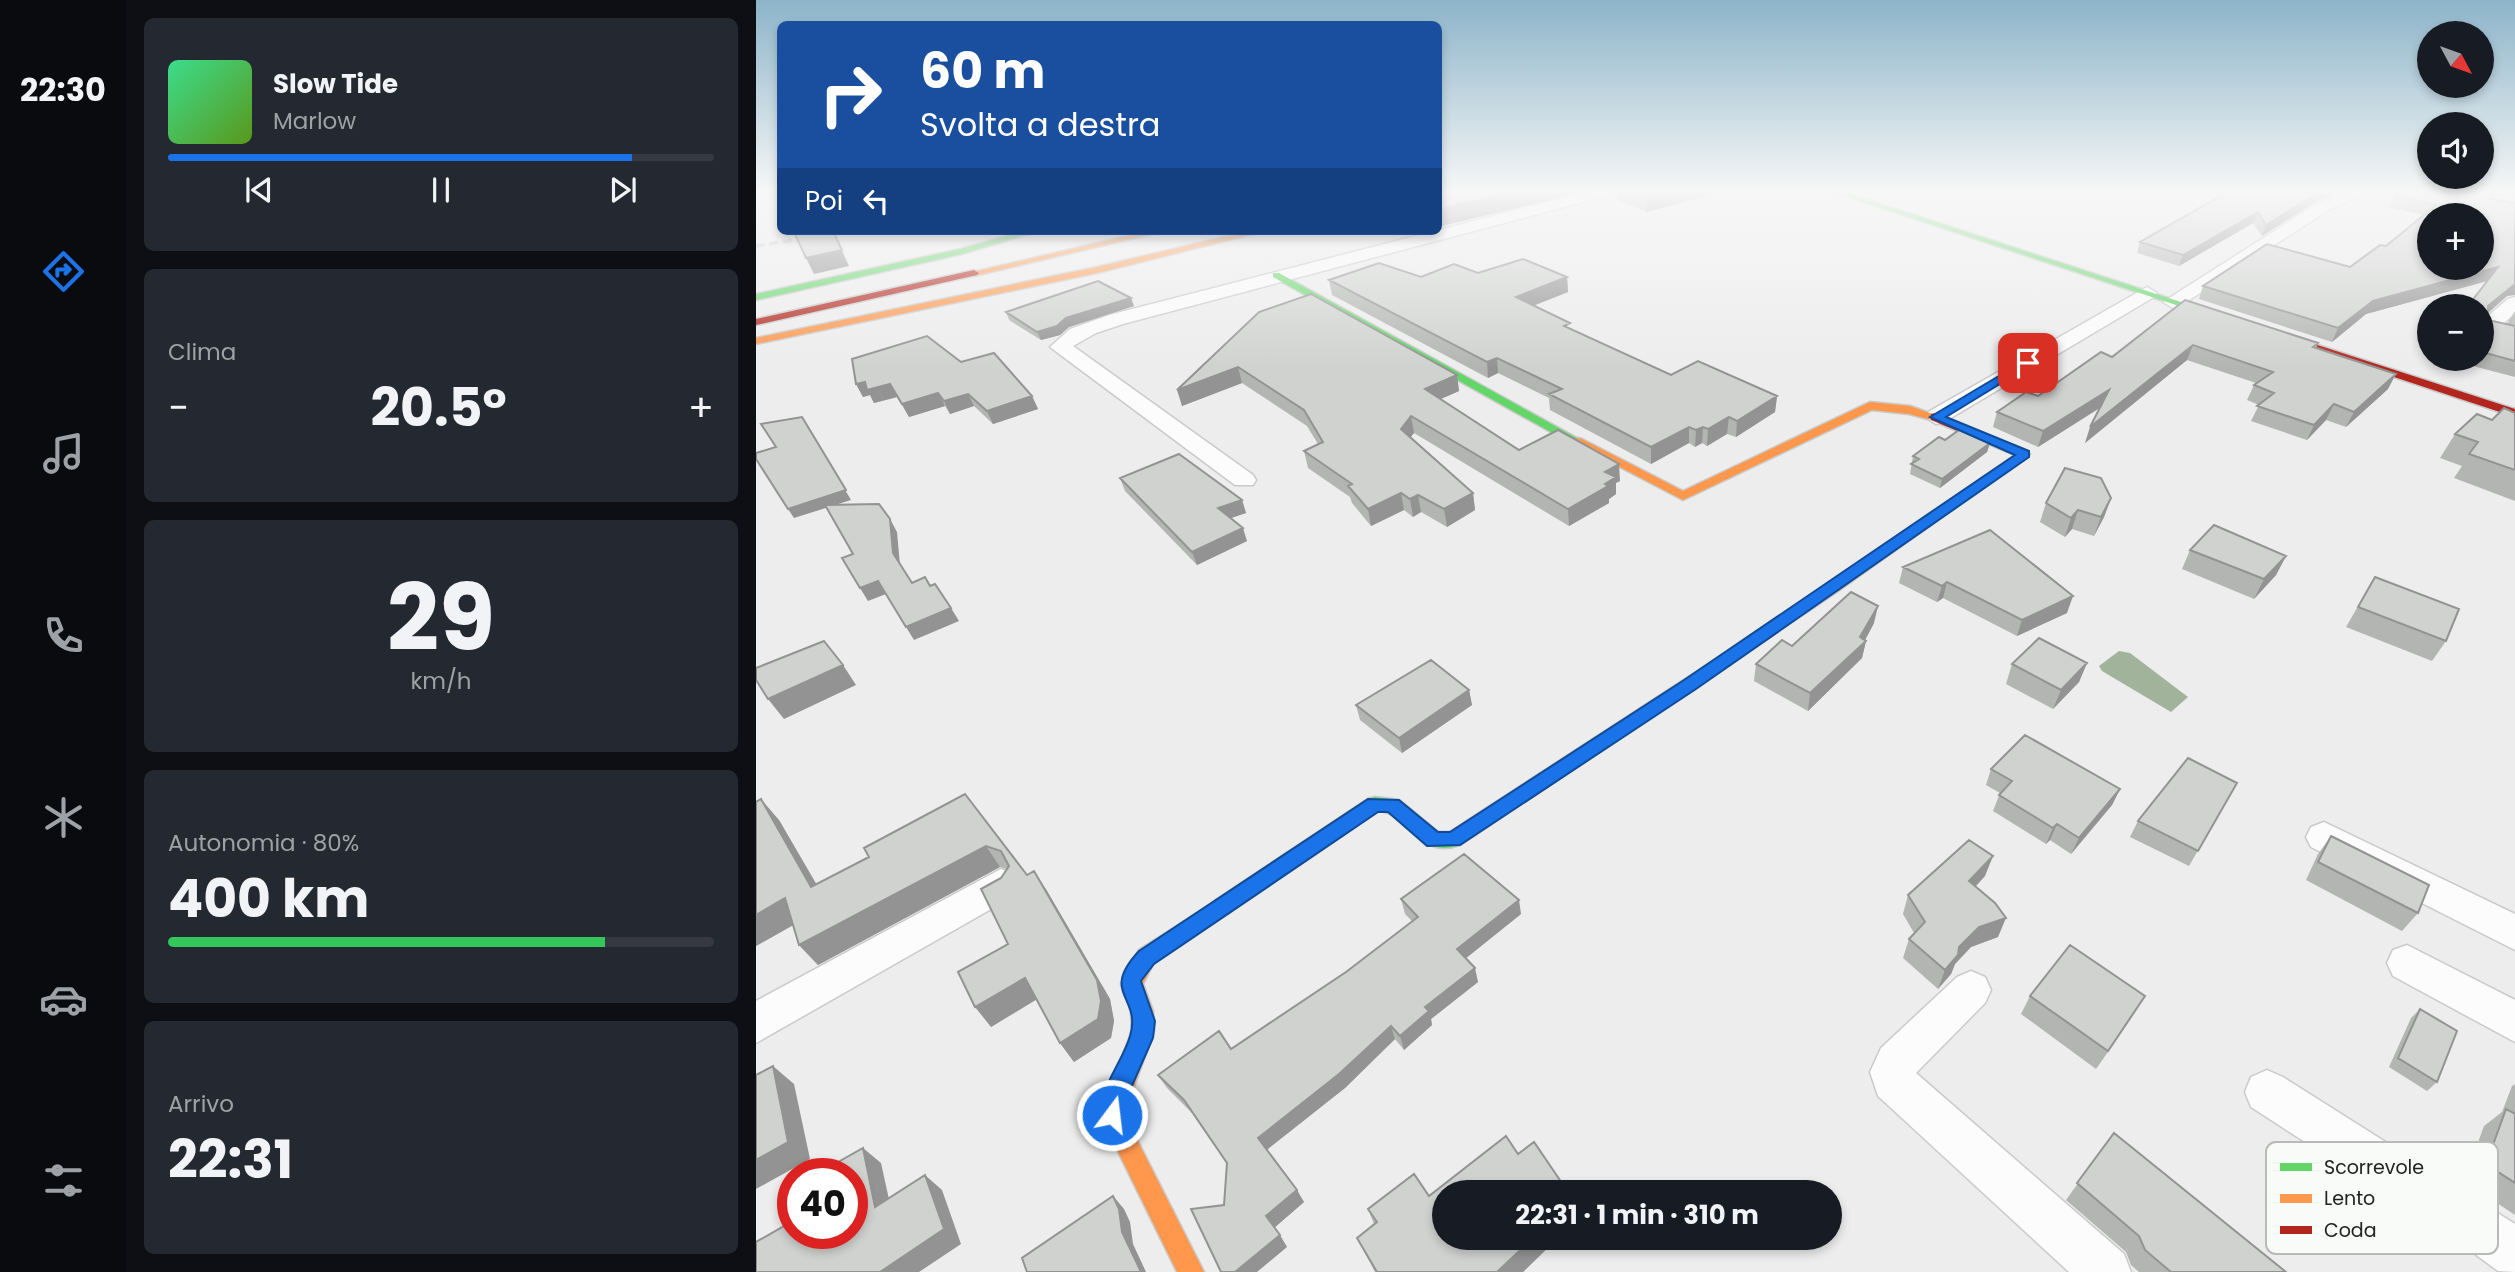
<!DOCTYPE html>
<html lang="it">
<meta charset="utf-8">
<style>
:root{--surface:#171b24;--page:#242831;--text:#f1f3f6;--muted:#9ea1a6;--line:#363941;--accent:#1a73e8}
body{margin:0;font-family:Poppins,sans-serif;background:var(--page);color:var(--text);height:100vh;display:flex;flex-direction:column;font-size:26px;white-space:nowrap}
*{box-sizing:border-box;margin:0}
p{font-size:23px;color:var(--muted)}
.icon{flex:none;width:38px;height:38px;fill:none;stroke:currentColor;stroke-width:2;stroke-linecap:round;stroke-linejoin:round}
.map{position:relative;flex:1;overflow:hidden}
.side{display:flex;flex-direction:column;gap:18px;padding:18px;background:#0d0f14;width:630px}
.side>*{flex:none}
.top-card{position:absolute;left:21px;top:21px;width:665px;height:214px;border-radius:10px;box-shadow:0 4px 10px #0003;background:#1a4fa0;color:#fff;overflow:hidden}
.needle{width:46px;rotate:131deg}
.buttons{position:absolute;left:1661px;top:21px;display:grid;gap:14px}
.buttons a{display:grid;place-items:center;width:77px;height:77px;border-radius:50%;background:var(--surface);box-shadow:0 4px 10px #0003;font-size:35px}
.speed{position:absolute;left:21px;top:1158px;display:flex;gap:14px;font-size:35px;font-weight:700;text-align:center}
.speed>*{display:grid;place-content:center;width:91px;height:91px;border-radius:50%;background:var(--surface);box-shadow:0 4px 10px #0003;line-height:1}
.speed .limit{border:10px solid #d22;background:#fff;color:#111}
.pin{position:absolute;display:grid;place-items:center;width:60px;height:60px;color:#fff;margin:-30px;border-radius:14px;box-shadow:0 4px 10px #0006}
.me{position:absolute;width:77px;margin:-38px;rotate:15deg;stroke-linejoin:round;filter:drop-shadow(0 0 5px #0008)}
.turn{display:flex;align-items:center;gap:24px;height:147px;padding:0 28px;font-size:32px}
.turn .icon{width:91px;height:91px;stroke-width:2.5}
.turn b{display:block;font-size:49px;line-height:60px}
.then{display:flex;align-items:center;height:66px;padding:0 28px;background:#0003;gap:14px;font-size:26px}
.big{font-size:52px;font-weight:700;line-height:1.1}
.side .widget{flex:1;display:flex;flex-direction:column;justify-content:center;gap:10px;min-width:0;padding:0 24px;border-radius:10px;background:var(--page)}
.side .dial{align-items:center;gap:0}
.dial b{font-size:91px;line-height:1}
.song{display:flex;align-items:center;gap:21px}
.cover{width:84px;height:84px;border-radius:10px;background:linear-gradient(135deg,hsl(150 70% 55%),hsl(90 70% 35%))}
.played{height:7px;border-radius:4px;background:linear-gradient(90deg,var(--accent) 85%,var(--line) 85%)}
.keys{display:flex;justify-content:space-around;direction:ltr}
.heat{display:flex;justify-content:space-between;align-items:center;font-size:38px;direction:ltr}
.charge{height:10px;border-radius:5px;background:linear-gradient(90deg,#34c759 80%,var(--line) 0)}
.trip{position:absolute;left:676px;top:1180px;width:410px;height:70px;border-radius:35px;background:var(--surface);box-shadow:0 4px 10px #0003;font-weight:700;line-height:70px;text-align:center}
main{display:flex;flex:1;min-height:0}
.menu{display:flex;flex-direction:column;width:126px;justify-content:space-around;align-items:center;background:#090b0e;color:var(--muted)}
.menu .icon{width:49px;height:49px}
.menu .active{color:var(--accent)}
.menu b{font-size:32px;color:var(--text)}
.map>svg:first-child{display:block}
.water{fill:#a2b39b}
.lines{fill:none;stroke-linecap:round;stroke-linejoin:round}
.street-casing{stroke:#c9cac9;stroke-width:3}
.fast-casing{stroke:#c9cac9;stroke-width:3}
.slow-casing{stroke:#c9cac9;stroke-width:3}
.jam-casing{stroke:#c9cac9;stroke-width:3}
.street{fill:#fcfcfc;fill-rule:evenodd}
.fast{fill:#63d668;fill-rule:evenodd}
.slow{fill:#ff974d;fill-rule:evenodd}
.jam{fill:#b3261e;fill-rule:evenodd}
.rail{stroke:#cccdcc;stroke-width:3.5;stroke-dasharray:9 4.5;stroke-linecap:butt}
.wall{fill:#b3b5b3}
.shaded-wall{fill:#929392}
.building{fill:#d0d2d0;stroke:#929392;stroke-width:2;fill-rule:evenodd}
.route{fill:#1a73e8;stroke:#114b97;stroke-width:2}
.key{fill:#f9fbf8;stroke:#b8bab8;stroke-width:2}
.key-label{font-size:19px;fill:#212221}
</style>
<main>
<nav class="menu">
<b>22:30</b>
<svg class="icon active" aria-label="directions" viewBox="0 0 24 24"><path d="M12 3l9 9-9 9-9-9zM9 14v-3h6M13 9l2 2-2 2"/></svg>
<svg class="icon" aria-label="music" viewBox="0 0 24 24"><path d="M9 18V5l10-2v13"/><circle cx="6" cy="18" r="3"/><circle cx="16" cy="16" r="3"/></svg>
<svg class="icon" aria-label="phone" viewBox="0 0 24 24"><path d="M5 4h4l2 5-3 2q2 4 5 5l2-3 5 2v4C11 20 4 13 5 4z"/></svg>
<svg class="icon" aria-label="climate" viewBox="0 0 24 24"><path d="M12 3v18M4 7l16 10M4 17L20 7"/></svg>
<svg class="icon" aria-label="car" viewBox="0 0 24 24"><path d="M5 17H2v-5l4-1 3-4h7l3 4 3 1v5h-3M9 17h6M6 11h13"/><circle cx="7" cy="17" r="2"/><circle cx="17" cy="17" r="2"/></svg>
<svg class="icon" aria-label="filters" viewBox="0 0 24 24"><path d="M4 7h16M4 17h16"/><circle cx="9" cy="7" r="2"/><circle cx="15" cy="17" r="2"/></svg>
</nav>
<section class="side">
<div class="widget">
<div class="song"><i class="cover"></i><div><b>Slow Tide</b><p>Marlow</p></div></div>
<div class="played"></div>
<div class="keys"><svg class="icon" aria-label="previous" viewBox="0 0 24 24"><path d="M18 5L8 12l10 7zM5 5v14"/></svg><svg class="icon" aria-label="pause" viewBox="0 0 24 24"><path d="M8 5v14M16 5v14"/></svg><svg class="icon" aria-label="next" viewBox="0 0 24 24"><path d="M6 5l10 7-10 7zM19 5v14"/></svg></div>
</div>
<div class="widget"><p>Clima</p>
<div class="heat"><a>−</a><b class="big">20.5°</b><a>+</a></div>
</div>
<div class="widget dial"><b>29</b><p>km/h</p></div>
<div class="widget"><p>Autonomia · 80%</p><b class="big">400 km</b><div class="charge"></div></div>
<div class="widget"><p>Arrivo</p><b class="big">22:31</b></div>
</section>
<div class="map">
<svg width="1759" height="1272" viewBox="0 0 1759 1272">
<rect width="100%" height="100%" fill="#ecedec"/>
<path class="water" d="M1363,651l11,2 58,44 -17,15 -69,-41 -3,-5z"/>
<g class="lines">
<g class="street-casing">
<path id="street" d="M838,190h25l-2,3 -494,131 -27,9 -23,13 180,129 3,5 -3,5h-18l-185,-138 20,-18 39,-14z
M1596,190h21l-43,19 -150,97 -7,2 -10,-6 155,-99z
M1742,190h17v6l-15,-3z
M1391,287l10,6 -3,4 -210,125 -8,2 -11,-7 3,-5z
M1759,297v16l-13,12 13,3v12l-33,-8v-11l26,-22z
M1568,822l191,92v36l-204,-103 -5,-10 5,-10z
M245,869l13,5 6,11 -6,11 -258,147v-42z
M1651,945l108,55v42l-122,-66 -6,-13 6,-13z
M1215,971l14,6 6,13 -6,13 -69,70 208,181 7,18h-62l-191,-176 -8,-24 11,-24 76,-71z
M1511,1070l16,7 232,147v48l-17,-1 -46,-34 -201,-130 -6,-15 6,-15z"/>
</g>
<g class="fast-casing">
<path id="fast" d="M1071,190h11l453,148 -9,2z
M268,231h15l-77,23 -206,46v-6l204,-45z
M517,273h6l305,169 -6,4 -4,-1 -301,-168z
M1077,583l5,2 2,3 -2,3 -378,254c-43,15 -49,-32 -82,-34l-148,101 -7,3 -7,-3 -3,-6 3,-6 152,-101 7,-2 24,3 39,32h12z"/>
</g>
<g class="slow-casing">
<path id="slow" d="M392,231h17l-191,45 -5,-3z
M493,231h16l-168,42 -341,71v-6l341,-71z
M1114,402l40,4 31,11 -6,4 -26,-7 -37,-4 -189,90 -111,-58 6,-4 4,1 101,52z
M467,897l7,3 3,6 -3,6 -77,52 -10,20 10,27 1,20 -30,83 80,158h-27l-77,-157 32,-84 -1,-20 -10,-27 18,-34z"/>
</g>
<g class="jam-casing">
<path id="jam" d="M218,270l5,3 -2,2 -221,50v-6z
M1526,336h8l225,73v8l-233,-77z
M1179,413l95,41 -192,137h-10l-2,-3 2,-3 187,-130 -84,-35v-6z"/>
</g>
<use href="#street" class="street"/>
<use href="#fast" class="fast"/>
<use href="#slow" class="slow"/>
<use href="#jam" class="jam"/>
<path class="rail" d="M0,246l93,-15"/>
</g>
<path class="wall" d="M682,190l4,36 -4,-1z
M861,190h108v1l-78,21 -28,-11 -1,-5z
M1475,190l86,11 -55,35 -9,-13 -74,43 -42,-13 3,-11z
M1734,190l17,106 -19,17v7l27,6v51l-69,-18h36v-53l5,-25 -121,33 -34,28 -133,-43 4,-13 147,-19 36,-21 37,-31 -34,-8 6,-12z
M722,273l89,4 1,15 -35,14 37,23 101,46 106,21 -2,16 -39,25 -9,-3 -20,12 -5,-3 -7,4 -6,-4 -38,21 -101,-54 -1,-12 -51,-25 -10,5 -156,-83 -3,-15 92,-3z
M1429,300l133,43 -2,5 72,41 -42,38 -20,-7 -19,20 -56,-19 8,-16 -12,-5 7,-15 2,-2 -69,-23 -102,83 15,-35 -62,39 -45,-20 4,-15 41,-16 74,-39z
M378,306l-65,21 -9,8 -19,5 -32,-20 -3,-8z
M1759,311v15l-8,-2z
M503,312l198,63 2,16 -18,8 78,51 101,31 -4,2v11l-7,5v4l-40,23 -155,-93 -4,4 63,56 2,17 -28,17 -26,-15 -8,5 -9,-7 -33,16 -19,-23 -2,-6 -42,-29 -4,-17 14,-7 -11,-18 -65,-43 -60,23z
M205,362l71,34 6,13 -45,15 -19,-18 -24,8 -5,-8 -36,11 -12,-20 -23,6 -4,-8 -7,2 -7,-13z
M1759,413v88l-61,-23 8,-12 -22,-8 15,-24 37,-14z
M1189,440l45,3 -3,9 -47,36 -30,-14 3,-18z
M364,478l122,22 4,13 -15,5 16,23 -50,24 -72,-74z
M1355,498l-7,19 -10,19 -22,-7 -7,8 -25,-15 6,-19z
M1434,550l96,6 -10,19 -22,24 -72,-30z
M1147,567l164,46 -50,23 -74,-38 -6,4 -38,-19z
M1619,577l71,64 -14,20 -86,-34z
M1118,623l-9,17 1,1 -4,17 -54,53 -54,-30 2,-17 36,-18z
M1331,663l-8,19 -26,27 -47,-25 6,-20z
M713,690l3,15 -70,48 -42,-33 -4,-15z
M1235,769l129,20 -8,16 -41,49 -21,-14 -4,4 -53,-33 7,-18 -14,-8z
M1481,783l-48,83 -59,-29 8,-16z
M209,794l62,81 7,-4 13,20 63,108 4,22 -3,17 -37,24 -14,-19 -24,-44 -45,28 17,-83 -7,-66 6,-9 -7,-2 -182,98 -19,-20 -6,-20 -37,21 23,-126 38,65 52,-28z
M1575,836l87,77 -16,18 -96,-51 12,-26z
M1229,876l-9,10 22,51 -27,10 -16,17 -4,10 -13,15 -35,-31 6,-19 5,-6 -11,-19 5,-19z
M645,899l120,15 -55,44 12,24 -47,37 1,6 -28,25 -9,-11 -50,49 -78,62 37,52 -30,26 13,19 -63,-42 3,-41 -35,-51 -25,-25 -9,-13 73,-26 115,-77 66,-51 -7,-7z
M1274,996l103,19 -37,54 -75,-55z
M1664,1009l17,73 -10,9 -38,-24 22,-49z
M1759,1084v131l-51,-34 20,-55 18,-14 10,-26z
M1358,1133l172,139h-147l-8,-7 -5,-13 -60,-52z
M612,1209l76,28h115l-36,35h-148l-18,-34 17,-14z"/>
<path class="shaded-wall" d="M764,190h71l-149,36 -2,-17z
M912,190h57v1l-78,21v-17z
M1566,190h20l-25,11 -55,35 4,-11z
M1502,212l-5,11 -74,43 4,-11z
M77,231l16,35 -35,8 -8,-16z
M1742,267l-7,13 -125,34 -34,28 6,-14 35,-27z
M811,277l1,15 -51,20 -1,-15z
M1759,284v11l-8,1 -25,22 6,-12z
M375,298l3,8 -65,21 -9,8 -19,5 -4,-8 29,-14z
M1437,345l-6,15 -102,83 5,-16z
M741,358l1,15 -10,5 -1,-16z
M482,367l4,16 -60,23 -5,-16z
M1640,374l-8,15 -42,38 8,-15z
M701,375l2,16 -32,14 -2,-16z
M109,382l25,2 7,13 -23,6 -4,-8 -7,2 -7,-13z
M1353,390l-5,15 -66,42 5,-16z
M182,393l7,13 -36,11 -7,-13z
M212,394l6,12 -24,8 -6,-13z
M276,396l6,13 -45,15 -6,-13z
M1021,396l-2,16 -39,25 1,-16z
M1578,404l-8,16 -19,20 7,-15z
M655,416l3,17 -10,13 -3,-17z
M973,417l-2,17 -20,12 1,-17z
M52,426l43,74 -57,18 -6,-9z
M933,427v16l-38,21v-17z
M947,427l-1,16 -7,4 1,-17z
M1234,443l-3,9 -47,36 2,-9z
M863,464l1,17 -4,2v11l-7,5v4l-40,23 -1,-17 37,-37z
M645,493l3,17 -33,16 -3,-17z
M717,493l2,17 -28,17 -3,-18z
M662,495l3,17 -8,5 -3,-18z
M1355,498l-7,19 -10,19 7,-19z
M486,500l4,13 -24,8 -4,-13z
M1322,510l-6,19 -7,8 6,-19z
M134,519l7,13 3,33 -7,-12z
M487,528l4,13 -50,24 -5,-13z
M1530,556l-10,19 -22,24 10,-20z
M122,581l8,13 -18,7 -8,-13z
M1191,582l-4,16 -6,4 5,-16z
M1317,596l-6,17 -50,23 5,-16z
M1122,606l-4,17 -11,21 3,-3 -4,17 -54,53 2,-18 50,-56z
M195,608l8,13 -45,19 -8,-13z
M1331,663l-8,19 -26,27 8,-19z
M87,665l13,20 -72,34 -16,-20z
M713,690l3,15 -70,48 -3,-15z
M1364,789l-8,16 -41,49 8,-16z
M5,799l18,21 51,88 -19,-21z
M1301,824l-7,16 -4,4 7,-16z
M230,846l14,21 -182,98 -19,-20z
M1237,856l-8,20 -23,25 7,-20z
M278,871l13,20 63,108 4,22 -3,17 -37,24 -14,-19z
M29,898l19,21 -48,27v-31z
M763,900l2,14 -61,49 -3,-14z
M1250,918l-8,19 -27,10 -16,17 -4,10 -13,15 7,-19 14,-23 20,-20z
M719,968l3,14 -47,37 1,6 -28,25 -4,-14 25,-29z
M269,978l14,20 -48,29 -16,-20z
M1389,996l-12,19 -37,54 12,-18z
M635,1026l4,13 -50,49 -80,63 -7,-13z
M17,1066l21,18 16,75 -54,30v-29z
M107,1148l18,15 13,59 -19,-15z
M169,1175l17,15 19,54 -42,28h-39z
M541,1190l7,12 -30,26 -8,-12z
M357,1196l11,13 6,13 3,22 13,28h-5l-19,-40z
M524,1235l7,12 -30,25h-22z
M778,1237h25l-36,35h-26z"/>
<path class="building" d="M682,190h82l-80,19 -2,-1z
M877,190h35l-21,5z
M1475,190h91l-56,35 -8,-13 -75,43 -43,-13z
M1646,190h88l1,9 24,4v81l-27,22v14l27,6v35l-33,-9v-46h-14l30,-39 -125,34 -35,27 -135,-42 64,-42 83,23 30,-22 6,1 50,-41 -41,-10zM1673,215h53v53h-53z
M58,231h19l9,19 -36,8 -11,-24z
M767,259l44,18 -51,20 54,26 -6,3 107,49 27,-14 79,35 -40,25 -8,-4 -21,12 -5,-2 -7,3 -7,-3 -38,20 -102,-53 13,-5 -65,-31 -10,4 -158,-82 50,-17 42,14 33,-13 24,9z
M342,281l33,17 -65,20 -9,8 -20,6 -31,-20z
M555,294l146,81 -32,14 94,61 39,-20 61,34 -14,8 11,5 -11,7 3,2 -40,23 -157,-93 -10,13 72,64 -29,16 -26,-14 -8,4 -9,-6 -33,16 -20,-23 4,-2 -48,-33 19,-9 -19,-32 -66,-43 -61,23 82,-78z
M1429,300l133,43 -5,4 83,27 -42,38 -20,-8 -20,21 -57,-19 17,-13 -20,-8 19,-13 -80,-27 -103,82 19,-37 -66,41 -46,-19 29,-20 12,4 63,-44 11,5z
M171,336l34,26 33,-9 38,43 -45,15 -19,-17 -24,7 -6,-8 -36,11 -12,-20 -23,6 -2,-8 -9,2 -4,-25z
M1748,408l11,5v57l-46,-16 9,-12 -23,-8 22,-20 15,6z
M46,417l44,73 -58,19 -32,-50v-6l20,-6 -15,-23z
M1203,430l31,13 -48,36 -31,-15 8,-5 -6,-3 26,-19 6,3z
M423,454l63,46 -24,8 25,20 -51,24 -72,-74z
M1309,468l36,10 10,20 -10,19 -23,-7 -7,8 -25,-15z
M123,504l11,15 3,34 19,30 13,-6 5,9 5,-2 16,24 -45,19 -28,-46 -18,7 -18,-30 11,-4 -28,-49z
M1458,525l72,31 -22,23 -74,-29z
M1234,530l83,66 -51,24 -75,-38 -5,4 -39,-19z
M1619,577l84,32 -13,32 -88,-34z
M1095,592l27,14 -18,31 6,4 -56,52 -54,-29 26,-24 10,6z
M1283,638l48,25 -26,27 -49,-26z
M68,641l19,24 -75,34 -12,-19v-12z
M675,660l38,30 -70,48 -43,-33z
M1269,735l95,54 -41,49 -22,-14 -4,4 -54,-33 13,-14 -21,-12z
M1432,758l49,25 -39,68 -60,-30z
M209,794l62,81 7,-4 63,109 4,21 -3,18 -38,24 -35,-65 -50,29 -17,-35 50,-28 -27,-55 20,-11 8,-12 -8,-15 -15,-5 -187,99 -14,-47 -29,17v-113l5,-3 50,88 58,-30 -5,-9z
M1575,836l98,49 -11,28 -100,-51z
M1213,840l24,16 -24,25 26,22 11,15 -27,9 -20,20 -1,8 -13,15 -36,-31 16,-17 -17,-27z
M708,854l55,46 -62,49 18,19 -50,39 4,4 -29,25 -9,-10 -52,48 -81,64 39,52 -31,26 14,19 -45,37h-14l-30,-63 33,-4 3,-42 -43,-63 -26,-25 61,-44 12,18 115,-77 72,-55 -17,-18z
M1314,945l75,51 -37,55 -78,-55z
M1664,1009l37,22 -20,51 -39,-24z
M17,1066l15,76 -32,18v-85z
M1750,1109l9,5v69l-29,-19z
M1358,1133l172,139h-115l-26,-22 -6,-14 -62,-53z
M750,1136l12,18 16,-12 34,50h-124v45h90l-37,35h-120l-20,-34 20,-16 -9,-13 46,-35 15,22z
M107,1148l12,59 50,-32 19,54 -64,43h-124v-30l37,-21v13h59v-60h-35z
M357,1196l6,13 3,23 19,40h-114l-5,-14z"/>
<linearGradient id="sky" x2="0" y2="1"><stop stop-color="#8cb4c9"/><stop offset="0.52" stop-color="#f6f7f6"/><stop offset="1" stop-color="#f6f7f6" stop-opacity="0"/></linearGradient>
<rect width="1759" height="368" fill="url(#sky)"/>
<path class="route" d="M1268,361l10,2 -88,54 83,34v6l-333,232 -236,156 -33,1 -39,-34h-10l-224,152 -13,17 14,40 -2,17 -26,59 -6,27 -9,3 -8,-3c-12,-29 19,-61 26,-88 12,-40 -31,-42 9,-85l229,-152 31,1 39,32h12l234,-152 331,-225 -85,-38z"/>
<rect x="1510" y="1142" width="232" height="112" rx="10" class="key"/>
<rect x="1524" y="1163" width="32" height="8" fill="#63d668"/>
<rect x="1524" y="1194" width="32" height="9" fill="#ff974d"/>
<rect x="1524" y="1226" width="32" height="8" fill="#b3261e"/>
<g class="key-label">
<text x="1568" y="1174">Scorrevole</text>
<text x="1568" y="1205">Lento</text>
<text x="1568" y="1237">Coda</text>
</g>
</svg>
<div class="buttons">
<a><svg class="needle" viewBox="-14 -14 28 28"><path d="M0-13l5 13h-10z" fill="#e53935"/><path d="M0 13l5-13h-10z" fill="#9ea1a6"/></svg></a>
<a><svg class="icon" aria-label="sound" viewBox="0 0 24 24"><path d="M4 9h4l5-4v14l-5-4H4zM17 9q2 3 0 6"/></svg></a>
<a>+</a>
<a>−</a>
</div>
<div class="speed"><div class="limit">40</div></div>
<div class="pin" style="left:1272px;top:363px;background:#d93025"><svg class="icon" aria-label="arrive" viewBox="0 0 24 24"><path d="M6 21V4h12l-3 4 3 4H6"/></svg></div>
<svg class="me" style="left:356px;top:1115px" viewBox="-20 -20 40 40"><circle r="17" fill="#1a73e8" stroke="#fff" stroke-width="3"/><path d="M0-11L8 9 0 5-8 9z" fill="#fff"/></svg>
<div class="trip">22:31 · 1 min · 310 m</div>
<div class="top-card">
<div class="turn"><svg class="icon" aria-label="right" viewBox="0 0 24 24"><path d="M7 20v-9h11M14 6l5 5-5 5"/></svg><div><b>60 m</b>Svolta a destra</div></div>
<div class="then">Poi<svg class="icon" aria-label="left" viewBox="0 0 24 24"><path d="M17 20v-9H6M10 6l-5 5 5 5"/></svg></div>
</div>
</div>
</main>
